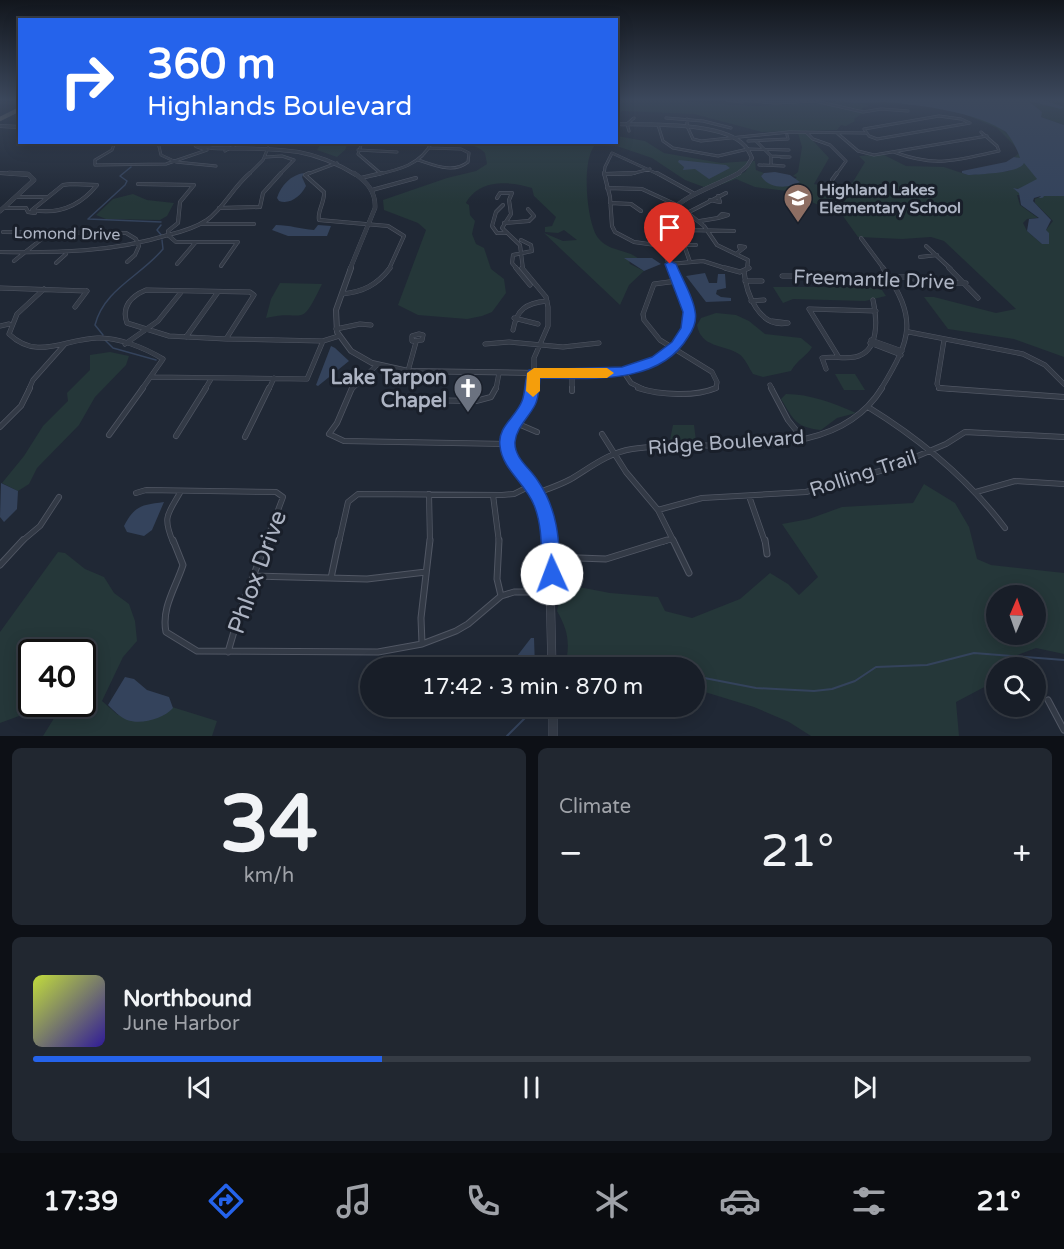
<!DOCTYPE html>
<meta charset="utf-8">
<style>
:root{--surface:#181e28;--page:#212730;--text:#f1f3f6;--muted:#9fa2a8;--line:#363c45;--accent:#2563eb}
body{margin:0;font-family:"Varela Round",sans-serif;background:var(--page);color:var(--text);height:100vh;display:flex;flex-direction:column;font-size:22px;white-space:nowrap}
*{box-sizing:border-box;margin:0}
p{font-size:20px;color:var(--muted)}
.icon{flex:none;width:33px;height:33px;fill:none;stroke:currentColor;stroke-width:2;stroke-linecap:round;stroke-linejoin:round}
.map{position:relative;height:736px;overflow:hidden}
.panel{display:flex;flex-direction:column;gap:12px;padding:12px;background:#0d1016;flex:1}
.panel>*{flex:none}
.guide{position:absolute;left:18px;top:18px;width:600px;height:126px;border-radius:0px;box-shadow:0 3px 15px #0003,0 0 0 2px var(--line);background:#2563eb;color:#fff;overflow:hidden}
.needle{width:39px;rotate:2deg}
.tools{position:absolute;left:986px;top:585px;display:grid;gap:12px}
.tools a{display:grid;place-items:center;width:60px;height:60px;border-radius:50%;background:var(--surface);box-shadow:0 3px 15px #0003,0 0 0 2px var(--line);font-size:30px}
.speed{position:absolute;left:18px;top:639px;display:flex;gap:12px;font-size:30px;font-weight:700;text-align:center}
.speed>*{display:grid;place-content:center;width:78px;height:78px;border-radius:50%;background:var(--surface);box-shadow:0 3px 15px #0003,0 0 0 2px var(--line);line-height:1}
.speed .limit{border:3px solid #111;border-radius:9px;background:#fff;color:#111}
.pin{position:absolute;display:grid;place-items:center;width:51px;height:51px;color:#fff;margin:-62px -26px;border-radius:50% 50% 50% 0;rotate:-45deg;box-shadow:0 0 6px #0007}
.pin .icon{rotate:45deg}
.me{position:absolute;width:66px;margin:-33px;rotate:358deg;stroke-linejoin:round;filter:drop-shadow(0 0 4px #0008)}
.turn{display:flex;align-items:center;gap:21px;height:126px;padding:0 30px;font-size:27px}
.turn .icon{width:78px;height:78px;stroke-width:2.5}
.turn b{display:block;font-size:42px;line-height:51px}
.big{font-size:45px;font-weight:600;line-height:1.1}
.panel .tile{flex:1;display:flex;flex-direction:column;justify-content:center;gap:9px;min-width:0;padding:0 21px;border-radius:9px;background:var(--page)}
.panel .dial{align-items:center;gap:0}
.dial b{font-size:78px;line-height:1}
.song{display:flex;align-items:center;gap:18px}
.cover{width:72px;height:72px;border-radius:9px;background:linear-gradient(135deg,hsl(70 70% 55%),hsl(250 70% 35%))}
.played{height:6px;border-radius:3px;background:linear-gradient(90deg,var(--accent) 35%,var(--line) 35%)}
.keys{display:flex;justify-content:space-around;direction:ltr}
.heat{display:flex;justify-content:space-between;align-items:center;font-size:33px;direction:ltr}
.panel .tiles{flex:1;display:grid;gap:12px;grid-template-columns:1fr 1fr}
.tile:last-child{grid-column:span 2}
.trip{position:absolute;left:360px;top:657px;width:345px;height:60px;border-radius:30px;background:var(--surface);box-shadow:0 3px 15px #0003,0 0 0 2px var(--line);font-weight:600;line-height:60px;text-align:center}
.dock{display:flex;height:96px;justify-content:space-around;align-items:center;background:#0a0c10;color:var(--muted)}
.dock .icon{width:42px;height:42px}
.dock .active{color:var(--accent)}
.dock b{font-size:27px;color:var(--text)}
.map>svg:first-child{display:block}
.green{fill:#253739;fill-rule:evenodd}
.water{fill:#34435c}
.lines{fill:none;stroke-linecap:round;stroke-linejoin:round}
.stream-far1{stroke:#34435c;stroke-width:1.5}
.stream{stroke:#34435c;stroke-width:2}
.minor-far4-casing{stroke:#515764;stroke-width:3}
.minor-far3-casing{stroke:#515764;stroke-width:4}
.minor-far2-casing{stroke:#515764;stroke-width:5}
.minor-far1-casing{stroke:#515764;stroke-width:6}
.minor-casing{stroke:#515764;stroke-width:7}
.tertiary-far4-casing{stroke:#515764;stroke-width:4}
.tertiary-far3-casing{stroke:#515764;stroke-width:4.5}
.tertiary-far2-casing{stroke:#515764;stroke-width:6}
.tertiary-far1-casing{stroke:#515764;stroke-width:8}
.tertiary-casing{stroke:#515764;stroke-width:9}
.trunk-casing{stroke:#3e4451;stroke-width:4.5}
.minor-far4{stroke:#333a46;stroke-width:2}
.minor-far3{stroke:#333a46;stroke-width:3}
.minor-far2{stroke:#333a46;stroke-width:4}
.minor-far1{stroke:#333a46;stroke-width:4.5}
.minor{stroke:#333a46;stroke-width:5}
.tertiary-far4{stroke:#333a46;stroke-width:3}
.tertiary-far3{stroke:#333a46;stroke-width:4}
.tertiary-far2{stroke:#333a46;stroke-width:4.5}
.tertiary-far1{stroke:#333a46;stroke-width:6}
.tertiary{stroke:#333a46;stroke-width:8}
.trunk{stroke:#5e5e5c;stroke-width:4}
.route{fill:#2563eb;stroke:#184099;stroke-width:1.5}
.slow{fill:#f59e0b}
.labels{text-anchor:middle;stroke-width:6;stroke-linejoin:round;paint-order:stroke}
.far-poi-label{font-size:16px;font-weight:bold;fill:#adb4c3;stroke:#191f2a;text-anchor:start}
.far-street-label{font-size:16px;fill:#adb4c3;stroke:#191f2a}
.street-label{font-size:20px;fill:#adb4c3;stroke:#191f2a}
.poi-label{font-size:20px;font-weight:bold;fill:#adb4c3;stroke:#191f2a;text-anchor:end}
.near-street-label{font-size:24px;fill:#adb4c3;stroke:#191f2a}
</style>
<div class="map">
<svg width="1064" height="736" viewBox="0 0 1064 736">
<rect width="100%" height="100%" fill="#202835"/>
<path class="green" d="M617,100h67l2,2 70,4 58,-3 14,2 11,-5 29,5v2l-6,1 2,4 -10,7 1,2 -9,5 -5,-1 -4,5 -75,2 -68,-18 -72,-3 -5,6z
M1064,100v25l-23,-8 -2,-8 -10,-8z
M964,114c39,1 56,35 76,64l-19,12 -6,-2 8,7h-6l3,10 18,13 -11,1 -4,4 4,8 15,13 4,-14 7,-9 -18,-18v-4l9,-4h20v162l-50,-18 -66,-10 -24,-32h10l62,16 20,-4 -72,-68 -13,-4 -29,2 -44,-2 -15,-21 -56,-25 -32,-4 -19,-8 -27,10 36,-17 8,-11h2l1,9 8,3 -3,3c17,10 19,15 36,1l-4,-1 5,-4 4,-25 -4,-14 -5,-1h12l24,26 -15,26 34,6 17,-28 -6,-6 23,-2 24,12 38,1 24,8 41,-4 14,-12 -9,-2 7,-5 -24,-24z
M617,136l28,5 19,12 57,10 29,-2c-8,15 -31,20 -46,26l-19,-7 -33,-22 -44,-15 8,-1z
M321,143v-1l27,1 -3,7 -8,7 -20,-7z
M433,143h165c-18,9 -12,82 1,96 11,13 28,10 40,20l-11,-1 2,6 14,7 -15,14 -9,20 -76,-72 19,8 14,-1 -13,-10 -6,3 -13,-1v-5l7,-1 4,-9 -22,-21 -2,-8c-22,-7 -53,-9 -66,15l3,2 1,10 5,6 -3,13 4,10 8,4 7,21 13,10 2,14 -14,19 -10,4 -15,3 -49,-4 -20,-10 28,-75 -8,-7 -34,-13 -1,-10 64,-22 29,-7 11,-7 -2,-11c-12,-13 -35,-10 -52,-10z
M133,194l14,6 27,3 -7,13 -7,4 -54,-1 -10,-4 17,-16z
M280,283l42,1c-23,48 -16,24 -56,34l5,-19z
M773,287h95l14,3 4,6 -21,5 -72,-2 -10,4z
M716,313l20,2 13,6 16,13 36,4 11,9c-4,8 -16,14 -21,24l-28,6 -10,-3c-4,-6 -8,-16 -14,-20 -16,-10 -38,-6 -42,-29l4,-7z
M110,352l19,4 -3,9 -31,32 -16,28 -42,43 -8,16 -11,7 -16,-8 22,-27 19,-30 25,-25 -1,-8 23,-23v-15z
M835,374h20l10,16h-21z
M786,394c24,0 47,9 70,19l-19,5 -16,12c-26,-3 -27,-10 -40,-31z
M673,425h21l2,16 -26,-1z
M924,484l31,19 14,24 8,32 14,6 73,8v81l-28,-6 -37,14 -9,22 -34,18 3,34h-148l-22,-14 -35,-15 -59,-18 -1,-21 -129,-1c5,-23 4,-35 -8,-56l6,-27 47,9 48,4 7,14 27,7 48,-19 30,-26 18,11 11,11 19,-18 -36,-53 27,-5 33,-12 71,-4zM996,596h39v38h-39z
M58,552l7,1 20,16 19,8 10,16 15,11 6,17 2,20 -14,16 -21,44 16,14 54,-8 45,14 -5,15h-169l13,-21v-11h26v-52h-50v52h11l-5,5 -38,14v-91z"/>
<path class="water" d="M839,100h205l20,7 -3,2 -32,-8 13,11 -1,5 23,8v71h-20c-1,2 -2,2 -5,2l2,-2 -7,2 -1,3 18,19 -5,10 3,3v11h-7l-15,-13 2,-12 10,-1 -18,-13 -2,-12 -6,-5 5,1 19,-10 -13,-16c-4,10 -43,11 -56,12l-6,-2v-2l44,-9 8,-5 6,1c-3,-10 -8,-18 -14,-26 -30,-20 -84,-27 -122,-30 -14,0 -31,4 -45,-2z
M679,160l47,5 4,3 -21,11 -14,-10 -12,1 1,-3 -6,-5z
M775,172l15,3 10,7c-12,7 -31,7 -39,-6l3,-3z
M304,173l-2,4 4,9c-5,10 -16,19 -27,15l-2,-3c4,-13 14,-23 27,-25z
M276,225c14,0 24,4 38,5l4,-5 13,1 -4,10h-39l-16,-6z
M624,258h28l9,6 -17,7z
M705,273l4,10h8l1,-9h7l1,14 -9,2 -1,4 5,3 10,1v3l-25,1 -20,-26z
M331,346l4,2 14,13 -31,25 -2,-1z
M1,483l17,8 -1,18 -13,13 -4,-5z
M164,502l-12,28 -8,6 -17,-4 -3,-6c11,-21 18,-21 40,-24z
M531,638h3l1,29h-41l20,-7z
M125,677l9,2 13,11 22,7 4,11c-10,11 -32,17 -46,12 -7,-3 -13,-9 -19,-15z"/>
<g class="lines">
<path class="stream-far1" d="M131,167l-11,9 7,5 -2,4 -37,34 73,3
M161,225l-4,5 5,6
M103,335l-8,-10c9,-36 46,-49 68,-76l-1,-9
M105,340l8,8 43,12"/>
<path class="stream" d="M588,668l28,-4 28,4
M694,676l62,12 58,3 18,-2 23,-8 21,-14 51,-2 47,-12 90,7
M507,736l30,-30"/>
<g class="minor-far4-casing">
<path id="minor-far4" d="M727,100l15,2
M740,100l35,3 40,-2 48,11 18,-3 27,2
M939,116l22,3 9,4 -93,16 -8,-3 -5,-7z
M666,118l37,3 28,7
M687,119v7l6,13 8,2 88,-9 77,1
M658,125l5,16 10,7 45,8 30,-7 41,1
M629,131l-2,-7 7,-6
M806,132l7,7 17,6 16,16 -10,14
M837,133l21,18 16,4 113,-19
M748,141l40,-2 -1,-4
M756,141l15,15v9
M115,142l-3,8 -17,10v5l71,-1 41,-14
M158,142l3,13 15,7 40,4
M362,142l-4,12 21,18
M116,144l13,-2
M195,145l10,-3
M358,150l39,2
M225,151l16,-9
M894,152c42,16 63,8 105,-1l-2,-5 -16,-14
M771,156l19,1h-9
M266,157l16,-1 12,4 -15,15
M418,160c16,5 35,14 50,2l1,-9 -8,-4 -31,-1
M759,165l25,1 -13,-1
M604,174h27l19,-5
M248,175l15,-15 5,-12
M305,175l32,-12
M375,175c23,-5 46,-10 57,-33
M604,175l1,-8 7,-14 48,22"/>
</g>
<g class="minor-far3-casing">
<path id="minor-far3" d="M309,173l-4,2 19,17c1,10 -7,19 -5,28l69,6 16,10 -15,33
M604,173l6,24 2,29 3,6 19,10 29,4
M657,173l36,20
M604,174l30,-1
M361,178l21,-5
M832,180l5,-7
M71,184l26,1c-17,21 -38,30 -65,25l31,-25z
M138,184l56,1 -14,17 -2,21 -10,8 1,5
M607,188l35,1 37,17 25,20 13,19 31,15 -1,9
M372,190l44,-12
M16,197h30
M497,198l3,-5h12l-3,7 2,14 -9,14 18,17 3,24
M710,200l10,2 -2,-6
M610,203l21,1 10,7
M503,205l-7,7 -4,14 5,7h8
M4,208h22l2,4 7,1
M219,208l41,-1 3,-14 18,-20
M689,212l37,-19
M722,214l6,1 -10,3z
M700,221l18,-3
M504,223l25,-2 5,-5 -6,-7
M200,224h54
M3,232l123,1 10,6 3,7 -4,9 -8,7
M685,233l1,-3 48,1
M169,236l7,6h62
M861,238l23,31
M926,246l25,23
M0,252c57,1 113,0 168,-17 13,-3 27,-7 39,-15 17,-12 26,-33 43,-47
M736,254l9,-7 -6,-1 1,3
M920,257l17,-2
M14,261l34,-27
M690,262l-6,-17h12
M56,263l10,-9
M177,264l18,-21
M670,264l33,-3 25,8
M221,266l16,-23
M517,269l-5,-6 1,-8 19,-4 -1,-6 -10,-5"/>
</g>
<g class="minor-far2-casing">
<path id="minor-far2" d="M516,268l14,17
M522,268l24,29 2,10v19l-14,32v15
M725,268l15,4 9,-4
M949,268l29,30
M744,271c2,22 15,58 44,52l-16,-2
M782,276l124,1 26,6h34
M677,281l-23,3 -11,30 1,6 16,20 52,32 5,10 -1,6 -3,1
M745,281h17
M0,288l87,3
M44,289l-27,25 -8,20c28,27 55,5 88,4 21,-1 48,10 66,21l-21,30
M146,290l104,2 4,3 -28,44 -57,-3 -42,-13c-6,-16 4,-27 19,-33z
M342,294c21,-2 35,-9 48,-26
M751,301l13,-1
M75,307l12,-16
M514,318l24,6
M0,326l9,-2
M336,329l24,-5 11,1
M513,330c4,-21 13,-27 34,-29
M909,332l114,22 22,11 19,19
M419,334l4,1 -1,5 -10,1v-5z
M186,337l32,-45
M226,339l97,2 16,-5
M871,340l31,11
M944,340l-7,44 2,4 12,1
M870,343l31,12
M125,344l33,-23 24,-30
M485,344l24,-2 54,5 36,-4
M838,356l-29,-47 67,2
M826,369l-4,-11c11,-2 22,1 33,-1 25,-5 22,-39 18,-57
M408,371l8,-29
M623,371l8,12 12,6
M572,374v15
M151,377l156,2 16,-38
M770,385l2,4
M29,389l4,-9 32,-36
M205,389l6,-10
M269,389l5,-11
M352,389l25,-24
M496,389l3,-16
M881,389c31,-51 37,-70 2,-121"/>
</g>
<g class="minor-far1-casing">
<path id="minor-far1" d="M352,388l-15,35 -8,11 15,7 163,3
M572,388v3
M638,388c22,7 57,9 78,0
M771,388l17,32 15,19
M939,388l125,9
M407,397l8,3 61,1 15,-4 5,-9
M868,407c52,32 100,72 137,121
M516,423l21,9
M0,427l21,-21 9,-18
M602,434l24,38 32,38 16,32
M109,435l34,-47
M176,436l30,-48
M245,437l24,-49
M976,492l39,-11 49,3
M136,493l10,-3 130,2 7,5 -17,45
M537,493c11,-4 23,-8 34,-14 20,-12 37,-26 61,-30 79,-13 200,20 250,-61
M429,494l1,48
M493,495l6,47
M749,496l16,46
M658,510l44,-12 104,-6 81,-23 59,-25 19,-12 99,5
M21,542l19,-16 19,-29
M173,542c-11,-26 -5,-28 8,-51
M339,542l9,-40 10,-8 144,1 12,-1 18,-9
M662,542l10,-3"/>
</g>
<g class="minor-casing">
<path id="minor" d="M173,540l10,25c-7,22 -22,43 -17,67l31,19 181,1 44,-8 34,-13 12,-7 33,-28 13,-4h37
M499,540l-2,39 4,17
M673,540l16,33
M765,540l2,14
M551,557l55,2 61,-19
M0,565l23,-25
M253,576l114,3 59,-7
M331,578l8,-38
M422,644l-1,-26 9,-78
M228,652l12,-41 27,-71
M1048,700l16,30"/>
</g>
<g class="tertiary-far4-casing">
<path id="tertiary-far4" d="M616,124c31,1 107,-3 129,22 3,3 5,8 7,12l-5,8 -11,9
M0,126l20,1
M194,142l2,4 9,3
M200,142l3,4 9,2c58,2 92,-5 144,27
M0,173l29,2"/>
</g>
<g class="tertiary-far3-casing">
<path id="tertiary-far3" d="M0,211l34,-31 -6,-6 -19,-1
M350,269l25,-61c1,-16 -8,-26 -21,-35
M671,269c-29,-66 22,-71 68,-96"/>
</g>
<g class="tertiary-far2-casing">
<path id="tertiary-far2" d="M351,268l-15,42 1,22 14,19 21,12 36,8 189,3c32,-3 96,-15 91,-59 -1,-17 -10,-32 -17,-47
M533,389l1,-16"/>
</g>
<g class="tertiary-far1-casing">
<path id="tertiary-far1" d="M533,388c-2,19 -29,40 -25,58 4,19 20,30 29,47 7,14 12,33 12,49"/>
</g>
<g class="tertiary-casing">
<path id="tertiary" d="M549,540l3,128
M553,706v30"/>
</g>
<g class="trunk-casing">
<path id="trunk" d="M0,119l20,-10"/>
</g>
<use href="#minor-far4" class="minor-far4"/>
<use href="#minor-far3" class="minor-far3"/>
<use href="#minor-far2" class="minor-far2"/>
<use href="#minor-far1" class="minor-far1"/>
<use href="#minor" class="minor"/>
<use href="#tertiary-far4" class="tertiary-far4"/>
<use href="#tertiary-far3" class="tertiary-far3"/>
<use href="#tertiary-far2" class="tertiary-far2"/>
<use href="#tertiary-far1" class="tertiary-far1"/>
<use href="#tertiary" class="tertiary"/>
<use href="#trunk" class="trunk"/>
</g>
<linearGradient id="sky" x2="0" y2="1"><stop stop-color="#12161d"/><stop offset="0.49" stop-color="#3c485c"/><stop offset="1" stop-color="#3c485c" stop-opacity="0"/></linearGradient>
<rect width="1064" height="203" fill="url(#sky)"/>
<path class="route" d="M670,261l6,3c6,15 17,32 19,47 2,9 -2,19 -7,26 -29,49 -99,41 -148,41 -1,8 -1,20 -5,27 -6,12 -19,23 -20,37 -1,16 15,26 23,39 20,29 21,59 23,93l-3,7 -6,2 -7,-2 -3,-7c-1,-22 1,-47 -8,-69 -8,-21 -32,-36 -34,-59 -3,-19 16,-29 22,-45 4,-10 2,-22 7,-31l93,-3 30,-10 20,-15 9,-14 2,-16 -18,-48z"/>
<path class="slow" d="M534,368h73l7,5 -7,5h-67v13l-7,6 -7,-6 1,-18z"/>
<defs>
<g id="school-pin" transform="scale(1.5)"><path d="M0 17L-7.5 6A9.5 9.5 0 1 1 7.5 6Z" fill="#8d6e63" stroke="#191f2a"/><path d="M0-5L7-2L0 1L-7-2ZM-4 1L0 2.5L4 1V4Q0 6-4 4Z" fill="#fff"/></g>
<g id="church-pin" transform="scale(1.5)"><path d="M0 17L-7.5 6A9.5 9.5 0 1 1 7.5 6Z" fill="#6b7280" stroke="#191f2a"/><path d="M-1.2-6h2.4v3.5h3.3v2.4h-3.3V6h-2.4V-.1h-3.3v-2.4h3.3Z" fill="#fff"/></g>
</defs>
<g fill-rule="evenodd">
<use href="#school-pin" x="798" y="198"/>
<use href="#church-pin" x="468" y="388"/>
</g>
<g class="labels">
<g class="far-poi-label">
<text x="819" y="195">Highland Lakes<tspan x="819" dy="18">Elementary School</tspan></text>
</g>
<g class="far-street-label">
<text transform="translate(67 233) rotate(1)" y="6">Lomond Drive</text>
</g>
<g class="street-label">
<text transform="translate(874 279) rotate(2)" y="7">Freemantle Drive</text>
<text transform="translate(726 442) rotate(-4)" y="7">Ridge Boulevard</text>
<text transform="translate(863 473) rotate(-18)" y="7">Rolling Trail</text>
</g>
<g class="poi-label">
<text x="447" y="384">Lake Tarpon<tspan x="447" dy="23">Chapel</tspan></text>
</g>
<g class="near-street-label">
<text transform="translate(257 572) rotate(-70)" y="8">Phlox Drive</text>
</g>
</g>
</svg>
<div class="tools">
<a><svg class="needle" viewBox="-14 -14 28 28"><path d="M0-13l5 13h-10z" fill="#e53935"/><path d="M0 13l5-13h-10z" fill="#9fa2a8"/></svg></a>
<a><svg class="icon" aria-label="search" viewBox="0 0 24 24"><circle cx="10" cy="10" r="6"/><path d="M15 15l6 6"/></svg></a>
</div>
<div class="speed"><div class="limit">40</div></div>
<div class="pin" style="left:670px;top:264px;background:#d93025"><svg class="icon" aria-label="arrive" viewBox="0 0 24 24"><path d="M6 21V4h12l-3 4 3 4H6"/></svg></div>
<svg class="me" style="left:552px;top:574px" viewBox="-20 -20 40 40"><circle r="19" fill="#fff"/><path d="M0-13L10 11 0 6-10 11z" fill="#2563eb"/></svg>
<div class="trip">17:42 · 3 min · 870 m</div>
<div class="guide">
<div class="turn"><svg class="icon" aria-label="right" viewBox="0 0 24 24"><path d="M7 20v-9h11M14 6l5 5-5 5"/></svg><div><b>360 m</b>Highlands Boulevard</div></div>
</div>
</div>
<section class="panel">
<div class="tiles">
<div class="tile dial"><b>34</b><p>km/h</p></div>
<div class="tile"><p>Climate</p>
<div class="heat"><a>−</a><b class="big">21°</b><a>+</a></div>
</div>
<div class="tile">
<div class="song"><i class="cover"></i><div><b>Northbound</b><p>June Harbor</p></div></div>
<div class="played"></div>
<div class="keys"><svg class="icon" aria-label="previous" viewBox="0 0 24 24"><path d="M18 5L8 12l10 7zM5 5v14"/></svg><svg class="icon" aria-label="pause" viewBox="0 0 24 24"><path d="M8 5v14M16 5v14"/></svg><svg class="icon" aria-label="next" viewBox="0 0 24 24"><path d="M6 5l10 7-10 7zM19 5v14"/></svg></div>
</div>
</div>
</section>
<nav class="dock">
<b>17:39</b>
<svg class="icon active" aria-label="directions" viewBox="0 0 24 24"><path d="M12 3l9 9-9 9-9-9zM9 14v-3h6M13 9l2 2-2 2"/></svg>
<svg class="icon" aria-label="music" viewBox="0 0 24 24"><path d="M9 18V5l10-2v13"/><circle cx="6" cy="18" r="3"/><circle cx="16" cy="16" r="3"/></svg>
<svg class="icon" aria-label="phone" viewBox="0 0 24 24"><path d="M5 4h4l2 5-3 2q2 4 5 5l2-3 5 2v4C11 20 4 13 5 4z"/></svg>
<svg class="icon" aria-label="climate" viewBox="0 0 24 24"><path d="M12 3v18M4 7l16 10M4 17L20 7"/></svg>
<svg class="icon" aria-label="car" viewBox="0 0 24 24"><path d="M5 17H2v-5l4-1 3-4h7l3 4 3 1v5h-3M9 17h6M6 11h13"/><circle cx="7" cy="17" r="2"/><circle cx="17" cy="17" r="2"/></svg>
<svg class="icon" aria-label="filters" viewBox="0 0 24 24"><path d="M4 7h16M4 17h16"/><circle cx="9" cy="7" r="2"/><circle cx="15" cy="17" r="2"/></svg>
<b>21°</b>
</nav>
